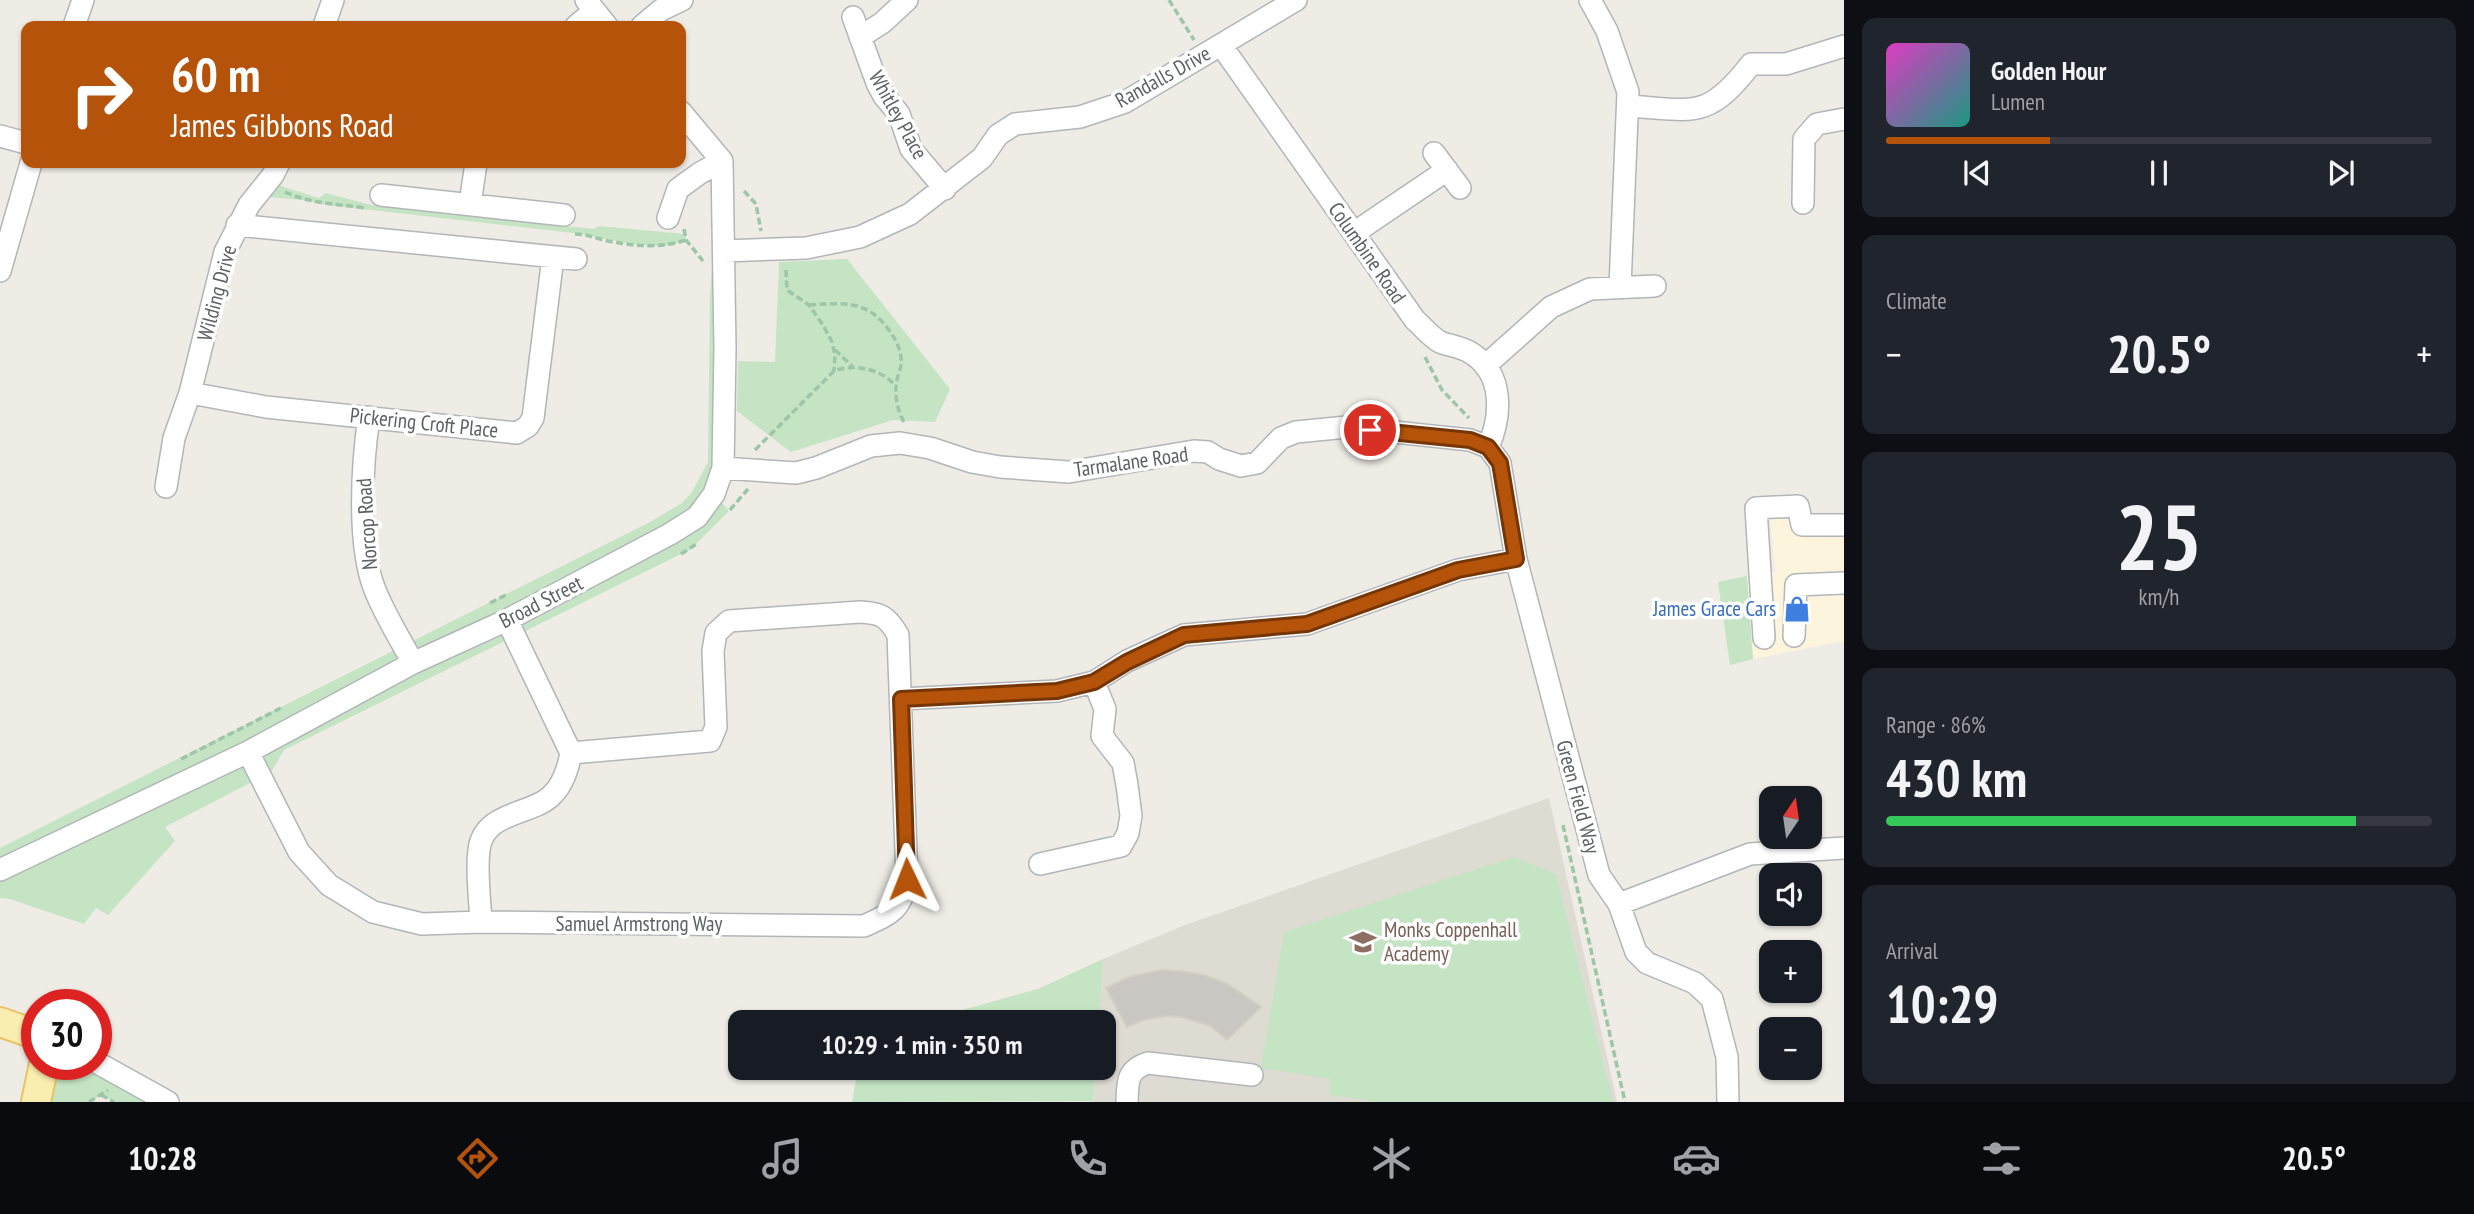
<!DOCTYPE html>
<meta charset="utf-8">
<style>
:root{--surface:#171b24;--page:#20242c;--text:#f1f3f6;--muted:#9ea1a6;--line:#363941;--accent:#b45309}
body{margin:0;font-family:"PT Sans Narrow",sans-serif;background:var(--page);color:var(--text);height:100vh;display:flex;flex-direction:column;font-size:26px;white-space:nowrap}
*{box-sizing:border-box;margin:0}
p{font-size:23px;color:var(--muted)}
.icon{flex:none;width:38px;height:38px;fill:none;stroke:currentColor;stroke-width:2;stroke-linecap:round;stroke-linejoin:round}
.map{position:relative;flex:1;overflow:hidden}
.side{display:flex;flex-direction:column;gap:18px;padding:18px;background:#0d0f14;width:630px}
.side>*{flex:none}
.guide{position:absolute;left:21px;top:21px;width:665px;height:147px;border-radius:14px;box-shadow:0 2px 5px #0004;background:#b45309;color:#fff;overflow:hidden}
.needle{width:46px;rotate:13deg}
.tools{position:absolute;left:1759px;top:786px;display:grid;gap:14px}
.tools a{display:grid;place-items:center;width:63px;height:63px;border-radius:14px;background:var(--surface);box-shadow:0 2px 5px #0004;font-size:35px}
.speed{position:absolute;left:21px;top:989px;display:flex;gap:14px;font-size:35px;font-weight:700;text-align:center}
.speed>*{display:grid;place-content:center;width:91px;height:91px;border-radius:50%;background:var(--surface);box-shadow:0 2px 5px #0004;line-height:1}
.speed .limit{border:10px solid #d22;background:#fff;color:#111}
.pin{position:absolute;display:grid;place-items:center;width:60px;height:60px;color:#fff;margin:-30px;border:4px solid #fff;border-radius:50%;box-shadow:0 2px 7px #0007}
.me{position:absolute;width:77px;margin:-38px;rotate:358deg;stroke-linejoin:round;filter:drop-shadow(0 0 5px #0008)}
.turn{display:flex;align-items:center;gap:24px;height:147px;padding:0 35px;font-size:32px}
.turn .icon{width:91px;height:91px;stroke-width:2.5}
.turn b{display:block;font-size:49px;line-height:60px}
.big{font-size:52px;font-weight:700;line-height:1.1}
.side .tile{flex:1;display:flex;flex-direction:column;justify-content:center;gap:10px;min-width:0;padding:0 24px;border-radius:14px;background:var(--page)}
.side .dial{align-items:center;gap:0}
.dial b{font-size:91px;line-height:1}
.song{display:flex;align-items:center;gap:21px}
.cover{width:84px;height:84px;border-radius:10px;background:linear-gradient(135deg,hsl(310 70% 55%),hsl(170 70% 35%))}
.played{height:7px;border-radius:4px;background:linear-gradient(90deg,var(--accent) 30%,var(--line) 30%)}
.keys{display:flex;justify-content:space-around;direction:ltr}
.heat{display:flex;justify-content:space-between;align-items:center;font-size:38px;direction:ltr}
.charge{height:10px;border-radius:5px;background:linear-gradient(90deg,#34c759 86%,var(--line) 0)}
.trip{position:absolute;left:728px;top:1010px;width:388px;height:70px;border-radius:14px;background:var(--surface);box-shadow:0 2px 5px #0004;font-weight:700;line-height:70px;text-align:center}
.menu{display:flex;height:112px;justify-content:space-around;align-items:center;background:#090b0e;color:var(--muted)}
.menu .icon{width:49px;height:49px}
.menu .active{color:var(--accent)}
.menu b{font-size:32px;color:var(--text)}
main{display:flex;flex:1;min-height:0}
.map>svg:first-child{display:block}
.commercial{fill:#fcf4dd}
.education{fill:#dedbd3}
.green{fill:#c4e4c3}
.building{fill:#cac7c2;stroke:#d2cec4;stroke-width:2}
.lines{fill:none;stroke-linecap:round;stroke-linejoin:round}
.minor-casing{stroke:#b2b5b9;stroke-width:24}
.major-casing{stroke:#e8c265;stroke-width:32}
.path{stroke:#9dc5a8;stroke-width:3.5;stroke-dasharray:7 3.5;stroke-linecap:butt}
.minor{stroke:#fff;stroke-width:21}
.major{stroke:#f9edaf;stroke-width:28}
.route-casing{stroke:#753606;stroke-width:18}
.route{stroke:#b45309;stroke-width:12}
.labels{text-anchor:middle;stroke-width:7;stroke-linejoin:round;paint-order:stroke}
.street-label{font-size:21px;fill:#5d6064;stroke:#fff}
.shop-label{font-size:21px;fill:#366cbe;stroke:#fff;text-anchor:end}
.education-label{font-size:21px;fill:#785e54;stroke:#fff;text-anchor:start}
</style>
<main>
<div class="map">
<svg width="1844" height="1102" viewBox="0 0 1844 1102">
<rect width="100%" height="100%" fill="#eeece5"/>
<path class="commercial" d="M1770,519h74v122l-91,18 -6,-83 28,-4z"/>
<path class="education" d="M1549,798l68,304h-524l3,-34h8v-46h-5l4,-63 82,-34z"/>
<path class="green" d="M268,182l51,16 7,-5 45,12 223,24 5,-3 86,8 1,6 -15,5 -16,1 -24,-2 -49,-10 -255,-29 -25,-5 -46,-4z
M847,259l103,130 -15,33 -42,-2 -102,32 -54,-41 1,-50 37,1 4,-100z
M712,268l12,2 -10,224 15,17 -38,38 -407,201 -20,34 -14,-1 -85,44 10,14 -67,74 -12,-7 -12,16 -74,-25 -10,-1v-50l650,-326 32,-19 10,-11 16,-30 2,-169z
M1747,576l6,83 -23,6 -12,-83z
M1514,857l42,17 57,228h-232l-52,-7 1,-16 -69,-11 23,-136z
M1103,959l-4,63h-233l1,-4 70,-1 101,-28z
M44,1064h52l72,38h-54l-13,-7 -12,7h-53z
M858,1068h238l-3,33 -241,1z"/>
<path class="building" d="M1163,970l25,2 19,4 20,8 34,23 -34,33 -16,-14 -29,-9 -17,-1 -22,4 -16,7 -21,-39 23,-11z"/>
<g class="lines">
<g class="minor-casing">
<path id="minor" d="M586,0l21,26
M1590,0l17,31 21,61 -8,195
M853,17l24,66 7,13 15,18 12,35 34,40
M74,26l9,-26
M324,26l9,-26
M576,26l18,-15
M642,26l19,-16 21,-10
M860,37l22,-14 25,-23
M1221,45l194,275c8,7 16,17 25,22 10,4 22,5 31,11 33,20 31,63 17,94
M1628,106c65,4 79,15 123,-42h35l58,-18
M0,136l26,7
M1434,153l26,35
M381,195l183,20
M1803,203l1,-64 13,-15 27,-5
M470,204l6,-41
M668,218l10,-29 22,-16 22,-12
M237,225l339,34
M1354,233l93,-63
M724,251l82,-3 54,-11 50,-23 72,-56 16,-23 17,-11 65,-7 45,-15 171,-102
M0,271l31,-108
M1485,366l66,-59 39,-18 65,-3
M190,393l76,14 251,26 11,-7 5,-8 20,-161
M369,417c-7,47 -12,129 6,173 10,25 25,49 38,73
M1488,447l12,16 16,96 83,316 20,29 17,48 11,11 48,20 17,16 15,58 1,45
M723,468l73,5 20,-5 55,-22 29,-3 30,5 42,14 28,5 69,5 125,-21 14,1 11,7 22,7 16,-3 24,-25 15,-6 51,-5 123,13 18,7
M166,487l8,-49 16,-45 35,-141 24,-47 24,-30 6,-12
M507,620l64,133
M1794,636l2,-51 48,-2
M1764,638l-8,-130 42,-2 4,19h42
M901,699l156,-8 37,-9 33,-21 57,-26 123,-11 151,-54 58,-11
M248,752l51,100 30,33 44,27 49,12 59,-2 383,4c27,-12 38,-17 43,-47l-9,-244c-11,-19 -17,-22 -38,-23l-131,9 -13,12 -3,18 3,76 -6,14 -139,12c-3,16 -8,33 -21,44 -20,18 -67,15 -71,53 -3,23 1,49 2,72
M1040,864l81,-18 7,-13 3,-17 -4,-31 -4,-22 -21,-27 3,-27 -11,-27
M0,870l248,-118 165,-89 94,-43 163,-86 27,-17 17,-23 9,-26 2,-120 -3,-187 -41,-49
M1619,904l131,-50 94,-6
M96,1062l72,40
M1127,1102c1,-20 -1,-32 21,-39l104,12"/>
</g>
<g class="major-casing">
<path id="major" d="M0,1022l37,13
M36,1102l8,-38"/>
</g>
<path class="path" d="M1169,0l25,40
M744,191l12,13 5,27
M285,192c26,12 53,12 81,16
M684,229l2,11 17,21
M575,234c10,0 18,3 28,6 28,6 56,9 83,0
M786,270l1,20 22,15 14,20 9,17 3,13 -1,16
M809,305c36,-2 59,-6 82,28 6,9 11,19 10,31 0,5 -3,10 -4,16 -3,13 0,30 7,42
M835,350l17,16
M1425,357l17,33 27,28
M755,450l79,-79c19,-8 50,-2 62,16
M730,510l18,-21
M681,554l17,-11
M490,603l18,-9
M181,759l102,-52
M1563,825l62,277
M101,1095l13,7
M89,1102l19,-12"/>
<use href="#minor" class="minor"/>
<use href="#major" class="major"/>
</g>
<g class="lines">
<g class="route-casing">
<path id="route" d="M907,879l-6,-180 156,-8 37,-9 33,-20 57,-27 123,-11 151,-54 58,-11 -16,-96 -12,-16 -18,-7 -100,-10"/>
</g>
<use href="#route" class="route"/>
</g>
<defs>
<g id="shop-bare" transform="scale(2.1)"><path d="M-5-2.5h2.3a2.7 3.5 0 0 1 5.4 0H5L5.5 6h-11ZM-1.5-2.5h3a1.5 2.3 0 0 0-3 0Z" fill="#3f7fe0" stroke="#fff" stroke-width="2.5" paint-order="stroke"/></g>
<g id="school-bare" transform="scale(2.1)"><path d="M0-5L7-2L0 1L-7-2ZM-4 1L0 2.5L4 1V4Q0 6-4 4Z" fill="#8d6e63" stroke="#fff" stroke-width="2.5" paint-order="stroke"/></g>
</defs>
<g fill-rule="evenodd">
<use href="#shop-bare" x="1797" y="609"/>
<use href="#school-bare" x="1363" y="942"/>
</g>
<g class="labels">
<g class="street-label">
<text transform="translate(1163 77) rotate(-29)" y="7">Randalls Drive</text>
<text transform="translate(898 115) rotate(61)" y="7">Whitley Place</text>
<text transform="translate(1367 253) rotate(55)" y="7">Columbine Road</text>
<text transform="translate(217 293) rotate(-75)" y="7">Wilding Drive</text>
<text transform="translate(424 423) rotate(6)" y="7">Pickering Croft Place</text>
<text transform="translate(1131 462) rotate(-8)" y="7">Tarmalane Road</text>
<text transform="translate(367 524) rotate(-94)" y="7">Norcop Road</text>
<text transform="translate(541 602) rotate(-27)" y="7">Broad Street</text>
<text transform="translate(1578 797) rotate(75)" y="7">Green Field Way</text>
<text x="639" y="931">Samuel Armstrong Way</text>
</g>
<g class="shop-label">
<text x="1776" y="616">James Grace Cars</text>
</g>
<g class="education-label">
<text x="1384" y="937">Monks Coppenhall<tspan x="1384" dy="24">Academy</tspan></text>
</g>
</g>
</svg>
<div class="tools">
<a><svg class="needle" viewBox="-14 -14 28 28"><path d="M0-13l5 13h-10z" fill="#e53935"/><path d="M0 13l5-13h-10z" fill="#9ea1a6"/></svg></a>
<a><svg class="icon" aria-label="sound" viewBox="0 0 24 24"><path d="M4 9h4l5-4v14l-5-4H4zM17 9q2 3 0 6"/></svg></a>
<a>+</a>
<a>−</a>
</div>
<div class="speed"><div class="limit">30</div></div>
<div class="pin" style="left:1370px;top:430px;background:#d93025"><svg class="icon" aria-label="arrive" viewBox="0 0 24 24"><path d="M6 21V4h12l-3 4 3 4H6"/></svg></div>
<svg class="me" style="left:907px;top:879px" viewBox="-20 -20 40 40"><path d="M0-17L14 15 0 8-14 15z" fill="#b45309" stroke="#fff" stroke-width="4"/></svg>
<div class="trip">10:29 · 1 min · 350 m</div>
<div class="guide">
<div class="turn"><svg class="icon" aria-label="right" viewBox="0 0 24 24"><path d="M7 20v-9h11M14 6l5 5-5 5"/></svg><div><b>60 m</b>James Gibbons Road</div></div>
</div>
</div>
<section class="side">
<div class="tile">
<div class="song"><i class="cover"></i><div><b>Golden Hour</b><p>Lumen</p></div></div>
<div class="played"></div>
<div class="keys"><svg class="icon" aria-label="previous" viewBox="0 0 24 24"><path d="M18 5L8 12l10 7zM5 5v14"/></svg><svg class="icon" aria-label="pause" viewBox="0 0 24 24"><path d="M8 5v14M16 5v14"/></svg><svg class="icon" aria-label="next" viewBox="0 0 24 24"><path d="M6 5l10 7-10 7zM19 5v14"/></svg></div>
</div>
<div class="tile"><p>Climate</p>
<div class="heat"><a>−</a><b class="big">20.5°</b><a>+</a></div>
</div>
<div class="tile dial"><b>25</b><p>km/h</p></div>
<div class="tile"><p>Range · 86%</p><b class="big">430 km</b><div class="charge"></div></div>
<div class="tile"><p>Arrival</p><b class="big">10:29</b></div>
</section>
</main>
<nav class="menu">
<b>10:28</b>
<svg class="icon active" aria-label="directions" viewBox="0 0 24 24"><path d="M12 3l9 9-9 9-9-9zM9 14v-3h6M13 9l2 2-2 2"/></svg>
<svg class="icon" aria-label="music" viewBox="0 0 24 24"><path d="M9 18V5l10-2v13"/><circle cx="6" cy="18" r="3"/><circle cx="16" cy="16" r="3"/></svg>
<svg class="icon" aria-label="phone" viewBox="0 0 24 24"><path d="M5 4h4l2 5-3 2q2 4 5 5l2-3 5 2v4C11 20 4 13 5 4z"/></svg>
<svg class="icon" aria-label="climate" viewBox="0 0 24 24"><path d="M12 3v18M4 7l16 10M4 17L20 7"/></svg>
<svg class="icon" aria-label="car" viewBox="0 0 24 24"><path d="M5 17H2v-5l4-1 3-4h7l3 4 3 1v5h-3M9 17h6M6 11h13"/><circle cx="7" cy="17" r="2"/><circle cx="17" cy="17" r="2"/></svg>
<svg class="icon" aria-label="filters" viewBox="0 0 24 24"><path d="M4 7h16M4 17h16"/><circle cx="9" cy="7" r="2"/><circle cx="15" cy="17" r="2"/></svg>
<b>20.5°</b>
</nav>
